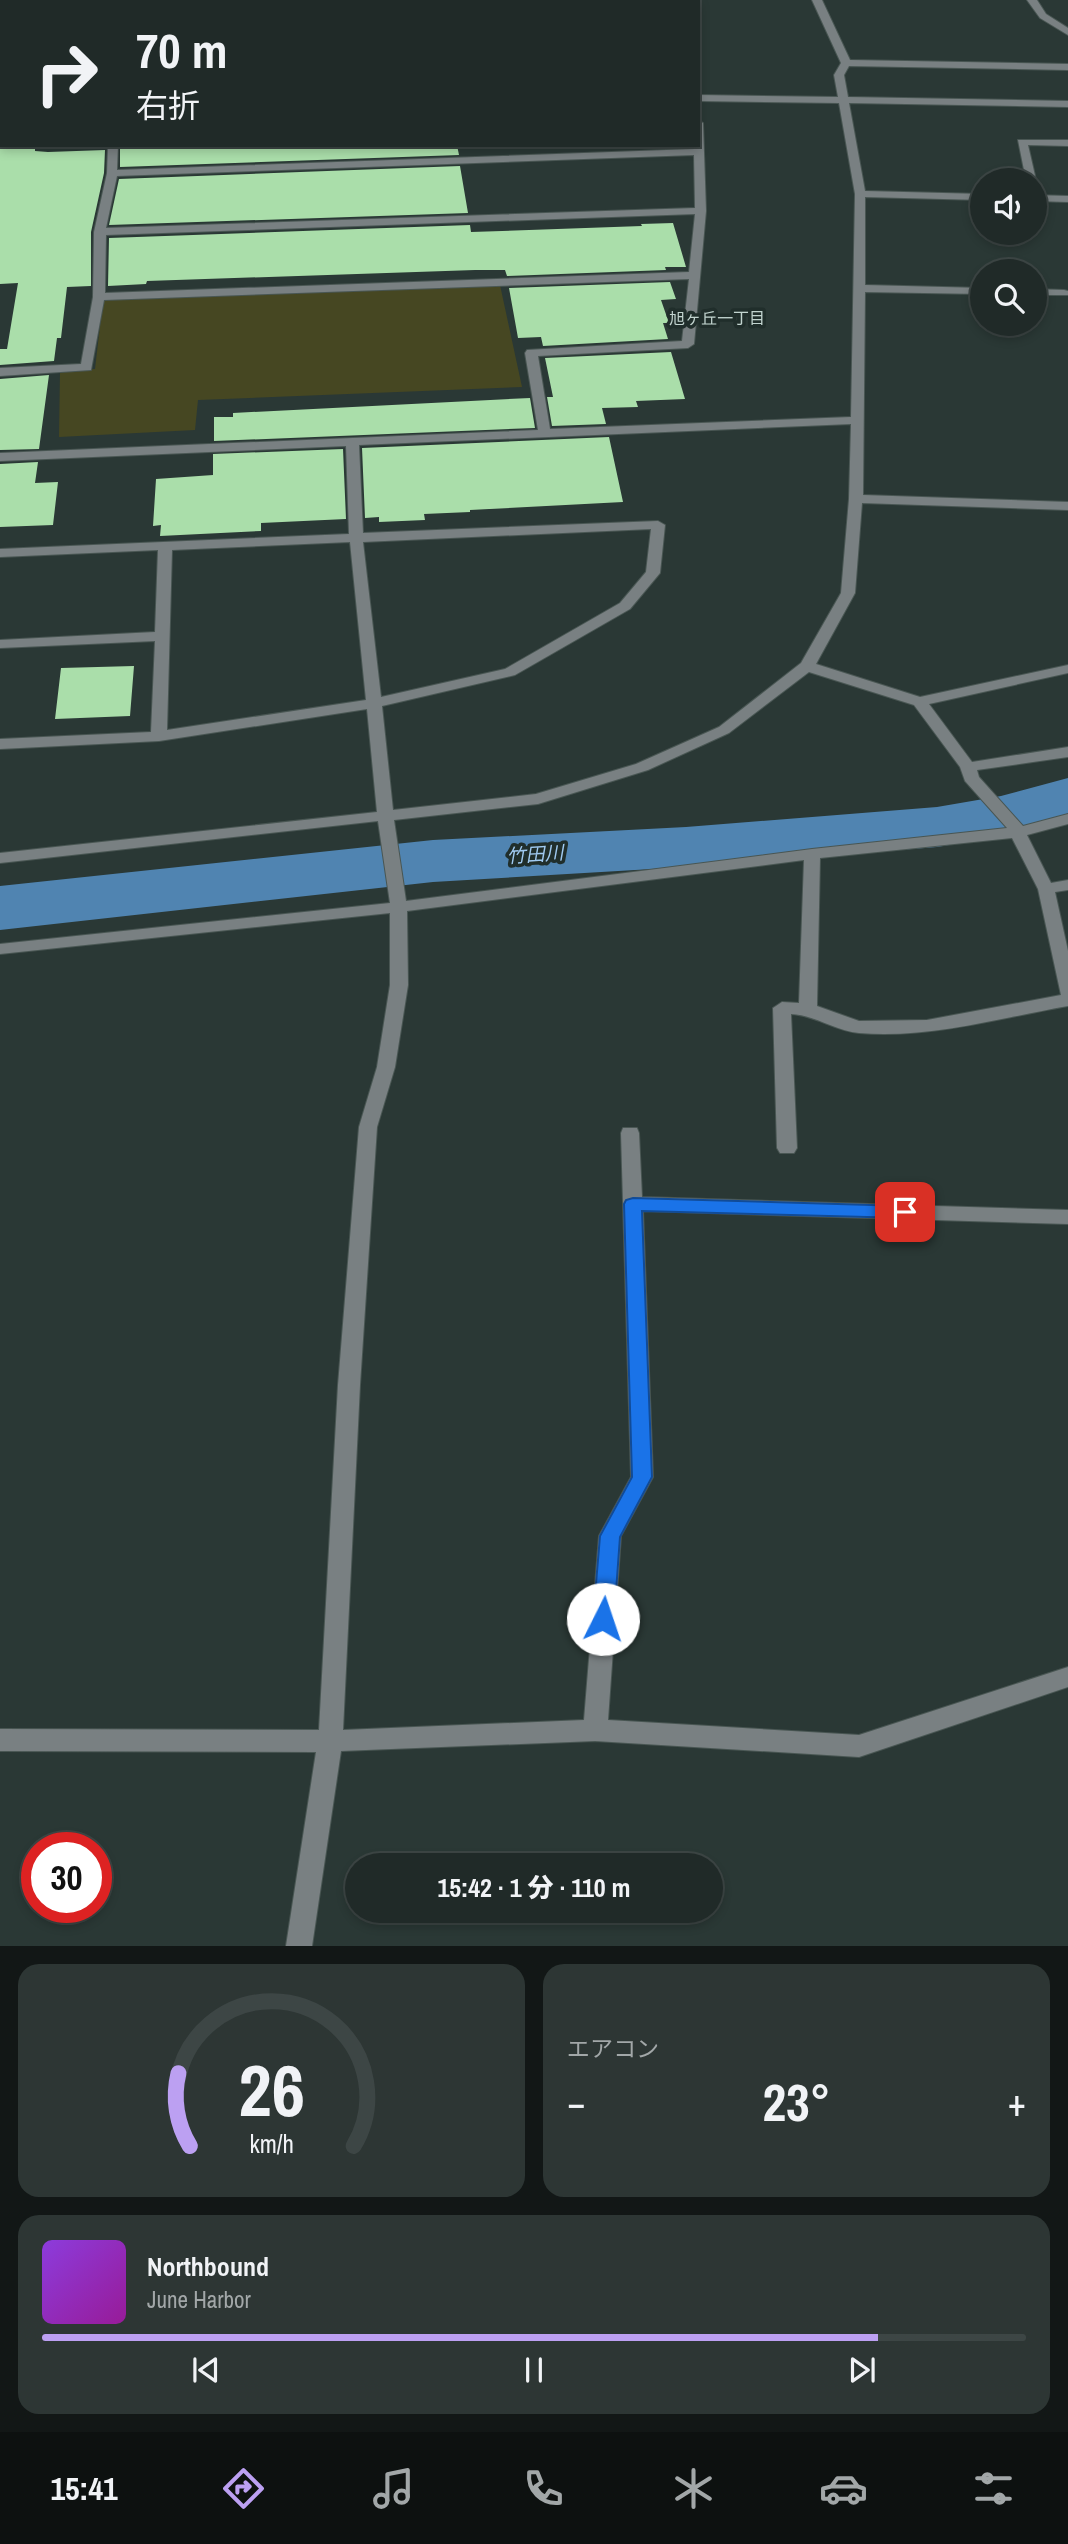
<!DOCTYPE html>
<html lang="ja">
<meta charset="utf-8">
<style>
:root{--surface:#202a28;--page:#2d3634;--text:#f1f3f6;--muted:#a2a7a8;--line:#3d4645;--accent:#bca0f2}
body{margin:0;font-family:"Archivo Narrow","Noto Sans JP",sans-serif;background:var(--page);color:var(--text);height:100vh;display:flex;flex-direction:column;font-size:26px;white-space:nowrap}
*{box-sizing:border-box;margin:0}
p{font-size:23px;color:var(--muted)}
.icon{flex:none;width:38px;height:38px;fill:none;stroke:currentColor;stroke-width:2;stroke-linecap:round;stroke-linejoin:round}
.map{position:relative;height:1946px;overflow:hidden}
.panel{display:flex;flex-direction:column;gap:18px;padding:18px;background:#121716;flex:1}
.panel>*{flex:none}
.top-card{position:absolute;left:0px;top:0px;width:700px;height:147px;box-shadow:0 4px 10px #0003,0 0 0 2px var(--line);background:#202a28;color:var(--text);overflow:hidden}
.buttons{position:absolute;left:970px;top:168px;display:grid;gap:14px}
.buttons a{display:grid;place-items:center;width:77px;height:77px;border-radius:50%;background:var(--surface);box-shadow:0 4px 10px #0003,0 0 0 2px var(--line);font-size:35px}
.speed{position:absolute;left:21px;top:1832px;display:flex;gap:14px;font-size:35px;font-weight:700;text-align:center}
.speed>*{display:grid;place-content:center;width:91px;height:91px;border-radius:50%;background:var(--surface);box-shadow:0 4px 10px #0003,0 0 0 2px var(--line);line-height:1}
.speed .limit{border:10px solid #d22;background:#fff;color:#111}
.pin{position:absolute;display:grid;place-items:center;width:60px;height:60px;color:#fff;margin:-30px;border-radius:14px;box-shadow:0 4px 10px #0006}
.me{position:absolute;width:77px;margin:-38px;rotate:4deg;stroke-linejoin:round;filter:drop-shadow(0 0 5px #0008)}
.turn{display:flex;align-items:center;gap:24px;height:147px;padding:0 21px;font-size:32px}
.turn .icon{width:91px;height:91px;stroke-width:2.5}
.turn b{display:block;font-size:49px;line-height:60px}
.big{font-size:52px;font-weight:800;line-height:1.1}
.panel .tile{flex:1;display:flex;flex-direction:column;justify-content:center;gap:10px;min-width:0;padding:0 24px;border-radius:21px;background:var(--page)}
.panel .dial{align-items:center;gap:0}
.dial svg{height:182px;overflow:visible;fill:none;stroke:var(--line);stroke-width:7;stroke-linecap:round;text-anchor:middle}
.dial text{fill:var(--text);stroke:none}
.song{display:flex;align-items:center;gap:21px}
.cover{width:84px;height:84px;border-radius:10px;background:linear-gradient(135deg,hsl(270 70% 55%),hsl(300 70% 35%))}
.played{height:7px;border-radius:4px;background:linear-gradient(90deg,var(--accent) 85%,var(--line) 85%)}
.keys{display:flex;justify-content:space-around;direction:ltr}
.heat{display:flex;justify-content:space-between;align-items:center;font-size:38px;direction:ltr}
.panel .tiles{flex:1;display:grid;gap:18px;grid-template-columns:1fr 1fr}
.tile:last-child{grid-column:span 2}
.trip{position:absolute;left:345px;top:1853px;width:378px;height:70px;border-radius:35px;background:var(--surface);box-shadow:0 4px 10px #0003,0 0 0 2px var(--line);font-weight:800;line-height:70px;text-align:center}
.tabs{display:flex;height:112px;justify-content:space-around;align-items:center;background:#0d1110;color:var(--muted)}
.tabs .icon{width:49px;height:49px}
.tabs .selected{color:var(--accent)}
.tabs b{font-size:32px;color:var(--text)}
.map>svg:first-child{display:block}
.green{fill:#464722}
.lines{fill:none;stroke-linecap:round;stroke-linejoin:round}
.river{fill:#5084b1;fill-rule:evenodd}
.building{fill:#aadeaa}
.minor-casing{stroke:#495653;stroke-width:2}
.minor{fill:#798082;fill-rule:evenodd}
.route{fill:#1a73e8;stroke:#114b97;stroke-width:2}
.labels{text-anchor:middle;stroke-width:7;stroke-linejoin:round;paint-order:stroke}
.far-neighbourhood-label{font-size:16px;fill:#c2d4cf;stroke:#202e2b}
.water-label{font-size:19px;font-style:italic;fill:#a0caf1;stroke:#202e2b}
</style>
<div class="map">
<svg width="1068" height="1946" viewBox="0 0 1068 1946">
<rect width="100%" height="100%" fill="#2a3835"/>
<path class="green" d="M500,285l22,102 -324,13 -3,30 -136,7 1,-65 35,-3 8,-69z"/>
<g class="lines">
<path class="river" d="M1068,778v41l-60,16 -71,12 -251,20 -253,15 -433,48v-44l433,-46 253,-13 251,-20 64,-11z"/>
</g>
<path class="building" d="M126,145h331l2,10 -339,12v-18h7z
M35,148v3l13,1 57,-2 -1,23 -13,59v54l-24,1 -6,51h-4l-3,23 -54,4v-16h7l11,-66 -18,1v-135z
M460,166l8,47 -359,12 10,-46z
M673,223l13,44h-21l1,3 -159,6 -2,-6h-30l-328,11 -1,3 -38,2 1,-48 361,-13 1,7 171,-6 -1,-2z
M670,282l6,17 -15,1 8,23h-6l5,16 -125,7 -2,-9 -23,1 -9,-50z
M671,352l14,47 -49,2 2,6 -36,1 4,16 -54,2 -5,-29h6l-8,-39z
M49,375l-10,74 -39,1v-71z
M530,398l5,30 -321,13v-24h19v-4z
M609,437l14,65 -153,8v2l-46,2 1,6 -46,2v-5l-14,1 -3,-70z
M343,449l3,70 -85,4v8l-101,5 1,-11 -8,1 3,-47 57,-4v-21z
M38,462l-3,21 23,-1 -5,43 -53,2v-63z
M134,666l-4,50 -75,3 6,-51z"/>
<g class="lines">
<g class="minor-casing">
<path id="minor" d="M812,0h10l28,60 218,4v6l-219,-4 -5,9 4,22 220,4v6l-219,-4 16,88 117,3v6l-117,-3v88l117,3v6l-117,-2 -2,203 205,7v8l-206,-7 -7,90 -39,71 104,33 148,-32v8l-139,31 43,58 96,-15v10l-91,13 2,7 44,49 45,-12v10l-41,11 24,48 17,-3v10l-13,2 13,59v55c-68,12 -140,33 -209,27 -24,-2 -44,-18 -68,-19l6,134 -3,5h-14l-3,-5 -4,-140 9,-6 17,1 5,-143 -397,51 1,74 -13,82 -18,60 -17,258 -17,345 241,-10 15,-184 32,-59 -10,-344 2,-5h14l2,5 3,64 426,13v14l-425,-13 10,266 -32,59 -13,184 251,15 209,-68v20l-209,70 -264,-16 -254,10 -29,195h-26l30,-194 -316,-1v-22l319,1 19,-345 21,-258 18,-60 13,-82v-72l-390,41v-10l390,-41 -12,-82 -378,42v-10l377,-41 -10,-103 -208,32 -159,8v-10l151,-7 4,-91 -155,7v-8l155,-8 3,-82 -158,7v-8l349,-15 -3,-88 -346,15v-8l538,-23 -13,-77 2,-3 155,-9 7,-62 -585,21 -13,70 -91,6v-8l81,-4 12,-67 1,-65 13,-59 1,-28h10l-1,25 577,-21v-4h4v-25l5,3 3,88 -12,133 -6,4 -150,8 12,73 301,-12 4,-223 -16,-91 -141,-2v-6l140,2 -4,-22 7,-12zM694,155l1,53 -589,20 11,-52zM695,214l-6,58 -584,21 1,-58zM851,424l-2,75 -8,94 -40,70 -82,64 -83,37 -100,30 -143,16 -11,-104 133,-31 115,-66 30,-36 5,-48 -7,-4 -295,12 -4,-88zM651,529l-5,43 -26,31 -115,66 -124,28 -18,-155zM350,542l16,158 -199,30 5,-180zM809,672l105,33 46,62 5,14 42,47 -195,21 -406,52 -12,-81 144,-16 110,-34 81,-37zM1012,838l26,51 23,106 -134,25 -68,1 -42,-15 3,-148z
M1027,0h10l9,14 22,14v7l-28,-17z
M0,102h2v6h-2z
M0,138h2v6h-2z
M1018,140h50v6l-40,-1 8,35 -2,2 -8,-2z
M1034,195l34,1v6l-34,-1z
M1034,289l30,1 4,1v4h-34z"/>
</g>
<use href="#minor" class="minor"/>
</g>
<path class="route" d="M633,1198l272,8 6,2 3,4 -3,5 -6,1 -263,-7 10,266 -32,60 -6,82 -3,7 -8,2 -7,-2 -3,-7 7,-83 32,-59 -8,-273 2,-4z"/>
<g class="labels">
<g class="far-neighbourhood-label">
<text x="717" y="324">旭ヶ丘一丁目</text>
</g>
<g class="water-label">
<text transform="translate(535 854) rotate(-4)" y="7">竹田川</text>
</g>
</g>
</svg>
<div class="buttons">
<a><svg class="icon" aria-label="sound" viewBox="0 0 24 24"><path d="M4 9h4l5-4v14l-5-4H4zM17 9q2 3 0 6"/></svg></a>
<a><svg class="icon" aria-label="search" viewBox="0 0 24 24"><circle cx="10" cy="10" r="6"/><path d="M15 15l6 6"/></svg></a>
</div>
<div class="speed"><div class="limit">30</div></div>
<div class="pin" style="left:905px;top:1212px;background:#d93025"><svg class="icon" aria-label="arrive" viewBox="0 0 24 24"><path d="M6 21V4h12l-3 4 3 4H6"/></svg></div>
<svg class="me" style="left:603px;top:1619px" viewBox="-20 -20 40 40"><circle r="19" fill="#fff"/><path d="M0-13L10 11 0 6-10 11z" fill="#1a73e8"/></svg>
<div class="trip">15:42 · 1 分 · 110 m</div>
<div class="top-card">
<div class="turn"><svg class="icon" aria-label="right" viewBox="0 0 24 24"><path d="M7 20v-9h11M14 6l5 5-5 5"/></svg><div><b>70 m</b>右折</div></div>
</div>
</div>
<section class="panel">
<div class="tiles">
<div class="tile dial"><svg viewBox="0 0 100 80">
<path d="M14 69A42 42 0 1 1 86 69"/>
<path d="M14 69A42 42 0 0 1 9 37" stroke="#bca0f2"/>
<text x="50" y="56" font-size="32" font-weight="700">26</text>
<text x="50" y="72" font-size="11">km/h</text>
</svg></div>
<div class="tile"><p>エアコン</p>
<div class="heat"><a>−</a><b class="big">23°</b><a>+</a></div>
</div>
<div class="tile">
<div class="song"><i class="cover"></i><div><b>Northbound</b><p>June Harbor</p></div></div>
<div class="played"></div>
<div class="keys"><svg class="icon" aria-label="previous" viewBox="0 0 24 24"><path d="M18 5L8 12l10 7zM5 5v14"/></svg><svg class="icon" aria-label="pause" viewBox="0 0 24 24"><path d="M8 5v14M16 5v14"/></svg><svg class="icon" aria-label="next" viewBox="0 0 24 24"><path d="M6 5l10 7-10 7zM19 5v14"/></svg></div>
</div>
</div>
</section>
<nav class="tabs">
<b>15:41</b>
<svg class="icon selected" aria-label="directions" viewBox="0 0 24 24"><path d="M12 3l9 9-9 9-9-9zM9 14v-3h6M13 9l2 2-2 2"/></svg>
<svg class="icon" aria-label="music" viewBox="0 0 24 24"><path d="M9 18V5l10-2v13"/><circle cx="6" cy="18" r="3"/><circle cx="16" cy="16" r="3"/></svg>
<svg class="icon" aria-label="phone" viewBox="0 0 24 24"><path d="M5 4h4l2 5-3 2q2 4 5 5l2-3 5 2v4C11 20 4 13 5 4z"/></svg>
<svg class="icon" aria-label="climate" viewBox="0 0 24 24"><path d="M12 3v18M4 7l16 10M4 17L20 7"/></svg>
<svg class="icon" aria-label="car" viewBox="0 0 24 24"><path d="M5 17H2v-5l4-1 3-4h7l3 4 3 1v5h-3M9 17h6M6 11h13"/><circle cx="7" cy="17" r="2"/><circle cx="17" cy="17" r="2"/></svg>
<svg class="icon" aria-label="filters" viewBox="0 0 24 24"><path d="M4 7h16M4 17h16"/><circle cx="9" cy="7" r="2"/><circle cx="15" cy="17" r="2"/></svg>
</nav>
